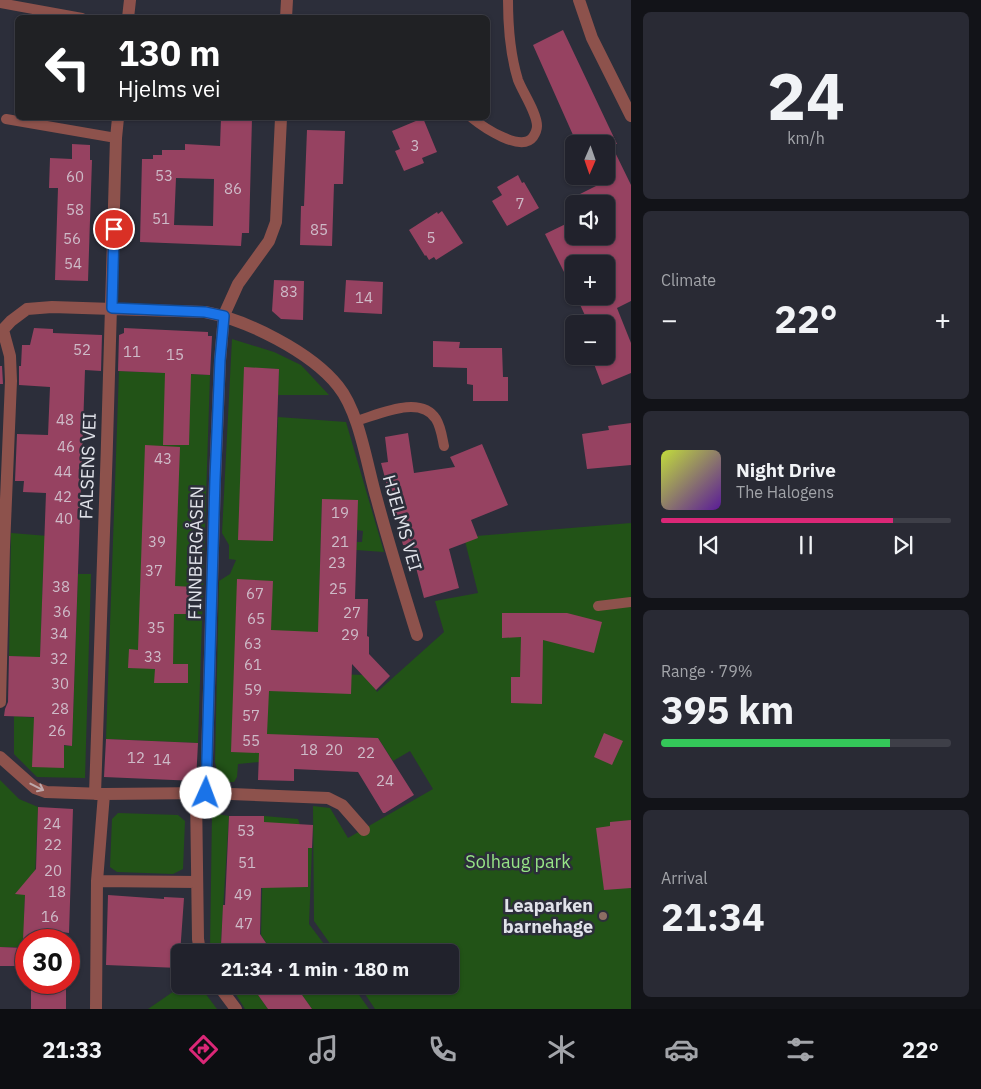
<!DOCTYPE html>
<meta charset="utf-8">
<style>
:root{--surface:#21222c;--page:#292a34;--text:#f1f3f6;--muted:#a2a4a9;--line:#3e3f48;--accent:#db2777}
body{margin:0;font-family:"IBM Plex Sans",sans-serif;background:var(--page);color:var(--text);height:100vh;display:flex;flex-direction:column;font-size:19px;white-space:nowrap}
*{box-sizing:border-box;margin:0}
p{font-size:16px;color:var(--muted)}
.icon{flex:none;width:28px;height:28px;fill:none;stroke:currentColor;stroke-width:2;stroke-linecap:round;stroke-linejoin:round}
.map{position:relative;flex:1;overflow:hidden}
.drawer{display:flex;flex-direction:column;gap:12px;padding:12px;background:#121318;width:350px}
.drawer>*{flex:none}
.top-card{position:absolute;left:15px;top:15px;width:475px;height:105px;border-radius:8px;box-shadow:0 1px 4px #0004,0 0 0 1px var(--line);background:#202124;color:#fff;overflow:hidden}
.needle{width:32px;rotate:182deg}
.fabs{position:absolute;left:565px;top:135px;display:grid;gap:10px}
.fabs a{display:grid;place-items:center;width:50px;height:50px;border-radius:8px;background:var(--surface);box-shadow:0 1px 4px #0004,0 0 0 1px var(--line);font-size:25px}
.speed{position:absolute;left:15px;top:929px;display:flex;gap:10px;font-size:25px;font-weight:700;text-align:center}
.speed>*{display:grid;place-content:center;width:65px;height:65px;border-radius:50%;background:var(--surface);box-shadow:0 1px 4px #0004,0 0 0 1px var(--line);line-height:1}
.speed .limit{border:8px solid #d22;background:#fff;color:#111}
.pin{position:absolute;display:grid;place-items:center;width:42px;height:42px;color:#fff;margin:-21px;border:2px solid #fff;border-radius:50%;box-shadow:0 1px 5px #0007}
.me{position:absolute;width:55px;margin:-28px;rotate:2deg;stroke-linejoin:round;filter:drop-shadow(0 0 4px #0008)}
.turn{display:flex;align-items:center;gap:18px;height:105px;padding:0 20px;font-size:22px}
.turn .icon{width:65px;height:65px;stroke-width:2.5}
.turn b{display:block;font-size:35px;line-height:42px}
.big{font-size:38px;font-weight:700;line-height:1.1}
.drawer .widget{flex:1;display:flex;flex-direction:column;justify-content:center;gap:8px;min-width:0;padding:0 18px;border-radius:8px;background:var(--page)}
.drawer .dial{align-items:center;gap:0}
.dial b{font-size:65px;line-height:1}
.song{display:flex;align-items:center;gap:15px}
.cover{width:60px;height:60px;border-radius:8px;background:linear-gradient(135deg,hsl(70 70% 55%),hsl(270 70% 35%))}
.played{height:5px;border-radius:2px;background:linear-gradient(90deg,var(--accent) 80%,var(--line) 80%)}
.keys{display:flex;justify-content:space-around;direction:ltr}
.heat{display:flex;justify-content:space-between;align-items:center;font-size:28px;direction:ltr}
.charge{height:8px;border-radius:4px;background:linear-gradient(90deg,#34c759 79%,var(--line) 0)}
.trip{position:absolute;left:171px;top:944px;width:288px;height:50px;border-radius:8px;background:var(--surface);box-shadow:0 1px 4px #0004,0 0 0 1px var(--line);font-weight:700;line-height:50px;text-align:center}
.menu{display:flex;height:80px;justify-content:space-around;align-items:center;background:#0d0e12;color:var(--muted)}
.menu .icon{width:35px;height:35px}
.menu .active{color:var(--accent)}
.menu b{font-size:22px;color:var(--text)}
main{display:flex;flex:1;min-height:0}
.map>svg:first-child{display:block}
.green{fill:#225317}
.building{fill:#964261;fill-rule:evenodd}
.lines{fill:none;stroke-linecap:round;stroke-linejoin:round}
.service{stroke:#8d524c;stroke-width:10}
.minor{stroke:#8d524c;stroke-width:12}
.oneway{stroke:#bfa9ab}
.route-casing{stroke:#114b97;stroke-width:12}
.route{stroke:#1a73e8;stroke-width:9}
.education-dot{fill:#8d6e63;stroke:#2c2e3a;stroke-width:2}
.labels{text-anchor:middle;stroke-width:5;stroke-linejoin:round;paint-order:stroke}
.number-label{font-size:15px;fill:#cebbc8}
.street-label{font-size:18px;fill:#e1e3ea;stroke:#2c2e3a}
.park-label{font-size:18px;fill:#96e486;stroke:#2c2e3a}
.poi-label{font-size:18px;font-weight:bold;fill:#e1e3ea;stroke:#2c2e3a;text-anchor:end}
</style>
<main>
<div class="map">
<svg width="631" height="1009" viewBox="0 0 631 1009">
<rect width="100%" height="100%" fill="#2c2e3a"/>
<path class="green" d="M232,339l42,13 27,13 28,30h-51l1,-26 -35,-1 29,173 5,-124 68,5 38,130 -28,-2 1,-8h5l1,-11 -6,-1 -35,-31 -3,102 12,73 35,1 11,17 67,-60 -9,-31 43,-8 -14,-56 167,-14v486h-256l-16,-24h91v-33h-114l-22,-31 -1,-115 17,2 18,30 85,-49 -23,-38 -17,10 -15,-23 -78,-3 -41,27 -21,2 -1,13 -3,5h-14l-5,-20 4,-181 11,-7 6,-14 -7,-1v-14l-7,-12z
M119,371l91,4 -12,368 -92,-4z
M11,533l37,3 -5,37 -3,93 -11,-1 -1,-8 -19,-1z
M78,574h13l-6,204 -48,-1 -23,-23v-38l24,2 -1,26 35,2z
M0,780l19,19 19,8 -4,91 -9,-1 -1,16 10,1 -8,26v7h-26z
M118,813l60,2 7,6 -2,48 -10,5 -56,-2 -7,-5 2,-48z
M212,813l17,3 -8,125 6,11h-15l-2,-3z
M264,816l34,3 2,6 -9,22 21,1 -3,76 21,28h-58l-11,-17z
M183,985h16l18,24h-69z
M230,985h21l17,24h-23z
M295,985h57l17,24h-57z"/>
<path class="building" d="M563,30l54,114h-6l20,41v116l-14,7 14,35v30l-29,12 -11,-29h15v-32h-17l-13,-28h30v-32h-32v28l-29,-58 29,-14v16h32v-32h-21l-5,-10 26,-13v-37h-29l-44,-99z
M221,118h31l-3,115h-7l-1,13 -101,-4 2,-83h11v-4h9v-5h23v-6l35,2zM176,178l38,1 -1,47 -39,-1z
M423,118l14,34 -15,6 2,5 -20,8 -9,-20 5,-2 -8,-18z
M307,130l38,1 -2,53h-9l-2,62 -32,-1 1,-39h3z
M72,144l18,1v15h2l-4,121 -33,-1 3,-92h-9l1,-30 22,1z
M518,175l4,8 2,-1 15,26 -32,18 -15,-25 10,-6 -5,-8z
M442,211l21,32 -27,17 -2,-3 -5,3 -3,-5 -1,1 -16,-26 28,-18 1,2z
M274,280l30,1 -1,39 -22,-1 -9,-8z
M346,280l37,2 -1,32 -38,-2z
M34,328l19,1v4l49,2 -1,36 -16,-1 -13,376 -8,-1v23l-32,-1 2,-50 -30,-1 1,-7 3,-7 1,-46 31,1 6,-164 -23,-1 1,-11h-9l2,-47 31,1 2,-48 -31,-2v-19h2l1,-21h8z
M124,328l84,4v4h4l-2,39 -19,-1 -2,71h-26l2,-72 -47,-2 1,-36 5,-2z
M433,341l27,1 -1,6h43l1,29h5v24h-35v-16l-6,-1v-16l-34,-1z
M0,366h2l1,18h-3z
M244,367l35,2 -6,172 -35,-1z
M631,423v42l-44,4 -5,-35 27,-4 -1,-4z
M408,433l6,40 41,-6 -5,-10 32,-13 26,61 -37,15 7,18 -29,11 10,39 -35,10 -14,-53h-7l-22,-82 7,-1 -3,-25z
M145,445l35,2 -5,139 20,1 -1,27h-20l-1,50h15v19h-34l1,-14 -27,-1 1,-19 9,1z
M322,499l36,1 -3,99h13l-1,37 2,1v17l21,22 -14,14 -24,-26 -1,30 -82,-3 -2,43 111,4 36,57 -29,18h-2l-25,-41 -64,-3v12l-36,-1 1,-27 -28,-1 6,-173 36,2 -2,49 47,2z
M502,613h65l35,9 -8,31 -51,-13 -1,64 -31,-1v-26h9l1,-40 -19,1z
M604,733l19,8 -11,24 -18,-8z
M106,739l92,4 -2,38 -92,-4z
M38,807l35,2 -4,124 -7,-1v8h-39l2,-45 -10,-1 21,-25z
M229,816h35v6l49,3 -1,23h-4v39l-47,1 -1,46 12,18h-46l-5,-6 2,-41h2z
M631,820v68l-27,2 -8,-62 14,-2v-4z
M108,895l56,4v-2l20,1 -5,70 -73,-3z
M0,947l25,1v18h-25z
M31,982h35v27h-35z
M251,985h44l17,24h-44z"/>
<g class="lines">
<path class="service" d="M0,3l82,15
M472,118c11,9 49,35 61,19 2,-3 4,-7 4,-11 0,-13 -14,-33 -19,-46 -8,-26 -10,-53 -10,-80
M6,119l110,19
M356,421c22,-6 64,-27 80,-2 5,8 6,18 8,27
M598,606l33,-4"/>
<path class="minor" d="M579,0l13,38 39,78
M128,18l2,-18
M286,18l1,-18
M0,333l11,-12 16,-12 25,-2 153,5c42,8 106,40 133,74 22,27 29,81 39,114 12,45 26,90 40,135
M0,702l4,-155 7,-166 -1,-25 -7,-26
M0,757l35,31 11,4 58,2 102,-1 122,5 14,7 22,25
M196,793l2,146 2,13
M206,793l9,-314 5,-118 4,-46 14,-31 31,-43 7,-19 5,-104
M95,794c7,-219 16,-437 21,-656l2,-20
M97,881l100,1
M218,985l18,24
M96,1009l1,-128 7,-87"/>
</g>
<defs><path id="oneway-shaft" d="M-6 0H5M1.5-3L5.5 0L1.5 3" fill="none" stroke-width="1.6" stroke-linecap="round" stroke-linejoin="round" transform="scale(1.25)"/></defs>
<use class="oneway" href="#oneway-shaft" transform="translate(37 787) rotate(27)"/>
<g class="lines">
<g class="route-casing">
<path id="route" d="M114,229l-2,79 93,4 19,4 -4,44 -5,119 -9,314"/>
</g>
<use href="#route" class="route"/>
</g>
<circle class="education-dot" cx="603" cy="916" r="5"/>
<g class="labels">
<g class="number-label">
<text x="415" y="151">3</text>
<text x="164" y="181">53</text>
<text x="75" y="182">60</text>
<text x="233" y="194">86</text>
<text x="520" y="209">7</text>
<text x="75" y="215">58</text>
<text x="161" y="224">51</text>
<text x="319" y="235">85</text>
<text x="431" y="243">5</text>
<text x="72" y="244">56</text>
<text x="73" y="269">54</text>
<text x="289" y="297">83</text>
<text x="364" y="303">14</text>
<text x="82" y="355">52</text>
<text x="132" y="357">11</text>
<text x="175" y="360">15</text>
<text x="65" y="425">48</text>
<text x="66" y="452">46</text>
<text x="163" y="464">43</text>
<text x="63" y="477">44</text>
<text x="63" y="502">42</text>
<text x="340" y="518">19</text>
<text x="64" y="524">40</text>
<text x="157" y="547">39</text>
<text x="340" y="547">21</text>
<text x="337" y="568">23</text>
<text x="154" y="576">37</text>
<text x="61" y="592">38</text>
<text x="338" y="594">25</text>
<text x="255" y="599">67</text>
<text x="62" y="617">36</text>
<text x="352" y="618">27</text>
<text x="256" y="624">65</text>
<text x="156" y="633">35</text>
<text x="59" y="639">34</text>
<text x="350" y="640">29</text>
<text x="253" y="649">63</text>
<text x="153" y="662">33</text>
<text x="59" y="664">32</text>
<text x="253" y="670">61</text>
<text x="60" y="689">30</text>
<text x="253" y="695">59</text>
<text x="60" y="714">28</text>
<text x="251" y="721">57</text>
<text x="57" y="736">26</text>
<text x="251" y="746">55</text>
<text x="309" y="755">18</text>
<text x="334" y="755">20</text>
<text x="366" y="758">22</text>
<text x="136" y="763">12</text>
<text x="162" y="765">14</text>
<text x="385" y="786">24</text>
<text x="52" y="829">24</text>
<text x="246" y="836">53</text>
<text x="53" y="850">22</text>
<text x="247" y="868">51</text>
<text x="53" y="876">20</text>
<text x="57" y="897">18</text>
<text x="243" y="900">49</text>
<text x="50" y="922">16</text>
<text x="244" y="929">47</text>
</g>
<g class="street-label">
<text transform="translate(88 466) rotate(-88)" y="6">FALSENS VEI</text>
<text transform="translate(402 523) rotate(74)" y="6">HJELMS VEI</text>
<text transform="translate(196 553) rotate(-89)" y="6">FINNBERGÅSEN</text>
</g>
<g class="park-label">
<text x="518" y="868">Solhaug park</text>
</g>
<g class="poi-label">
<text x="593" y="912">Leaparken<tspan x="593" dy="21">barnehage</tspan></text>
</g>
</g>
</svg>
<div class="fabs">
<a><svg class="needle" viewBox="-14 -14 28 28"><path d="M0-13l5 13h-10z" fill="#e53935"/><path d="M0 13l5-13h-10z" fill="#a2a4a9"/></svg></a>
<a><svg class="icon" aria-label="sound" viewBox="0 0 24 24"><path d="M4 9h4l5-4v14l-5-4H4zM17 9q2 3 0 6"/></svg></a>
<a>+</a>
<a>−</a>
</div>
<div class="speed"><div class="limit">30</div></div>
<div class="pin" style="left:114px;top:229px;background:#d93025"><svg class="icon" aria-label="arrive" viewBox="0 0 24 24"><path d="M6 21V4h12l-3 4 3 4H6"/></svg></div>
<svg class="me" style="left:206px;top:793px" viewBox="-20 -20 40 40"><circle r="19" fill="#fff"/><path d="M0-13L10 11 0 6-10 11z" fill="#1a73e8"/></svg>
<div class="trip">21:34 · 1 min · 180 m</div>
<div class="top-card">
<div class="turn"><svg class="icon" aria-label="left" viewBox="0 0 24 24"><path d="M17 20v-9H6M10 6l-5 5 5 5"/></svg><div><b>130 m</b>Hjelms vei</div></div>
</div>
</div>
<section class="drawer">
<div class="widget dial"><b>24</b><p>km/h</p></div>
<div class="widget"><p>Climate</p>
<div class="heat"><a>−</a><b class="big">22°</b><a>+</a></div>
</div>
<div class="widget">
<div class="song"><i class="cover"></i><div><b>Night Drive</b><p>The Halogens</p></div></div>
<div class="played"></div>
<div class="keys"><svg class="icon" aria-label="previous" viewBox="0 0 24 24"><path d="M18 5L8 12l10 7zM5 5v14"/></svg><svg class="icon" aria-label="pause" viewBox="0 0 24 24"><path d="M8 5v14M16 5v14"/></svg><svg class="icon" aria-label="next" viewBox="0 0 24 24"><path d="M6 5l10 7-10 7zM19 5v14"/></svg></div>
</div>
<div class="widget"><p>Range · 79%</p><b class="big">395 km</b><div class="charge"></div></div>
<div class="widget"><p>Arrival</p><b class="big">21:34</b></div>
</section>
</main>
<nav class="menu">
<b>21:33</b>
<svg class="icon active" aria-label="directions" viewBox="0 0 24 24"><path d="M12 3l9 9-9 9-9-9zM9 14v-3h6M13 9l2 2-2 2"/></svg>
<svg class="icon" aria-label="music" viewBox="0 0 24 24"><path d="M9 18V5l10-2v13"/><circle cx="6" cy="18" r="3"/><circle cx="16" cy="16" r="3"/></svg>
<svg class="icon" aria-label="phone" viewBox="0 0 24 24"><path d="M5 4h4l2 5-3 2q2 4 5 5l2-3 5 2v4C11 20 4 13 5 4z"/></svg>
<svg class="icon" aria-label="climate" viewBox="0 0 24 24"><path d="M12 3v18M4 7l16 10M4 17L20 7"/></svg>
<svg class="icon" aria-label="car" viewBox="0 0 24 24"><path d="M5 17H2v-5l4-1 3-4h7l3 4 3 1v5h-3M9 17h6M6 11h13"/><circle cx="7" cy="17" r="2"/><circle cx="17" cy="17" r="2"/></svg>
<svg class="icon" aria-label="filters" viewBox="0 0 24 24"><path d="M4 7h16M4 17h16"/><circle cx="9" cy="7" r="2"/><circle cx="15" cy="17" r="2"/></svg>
<b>22°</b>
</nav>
